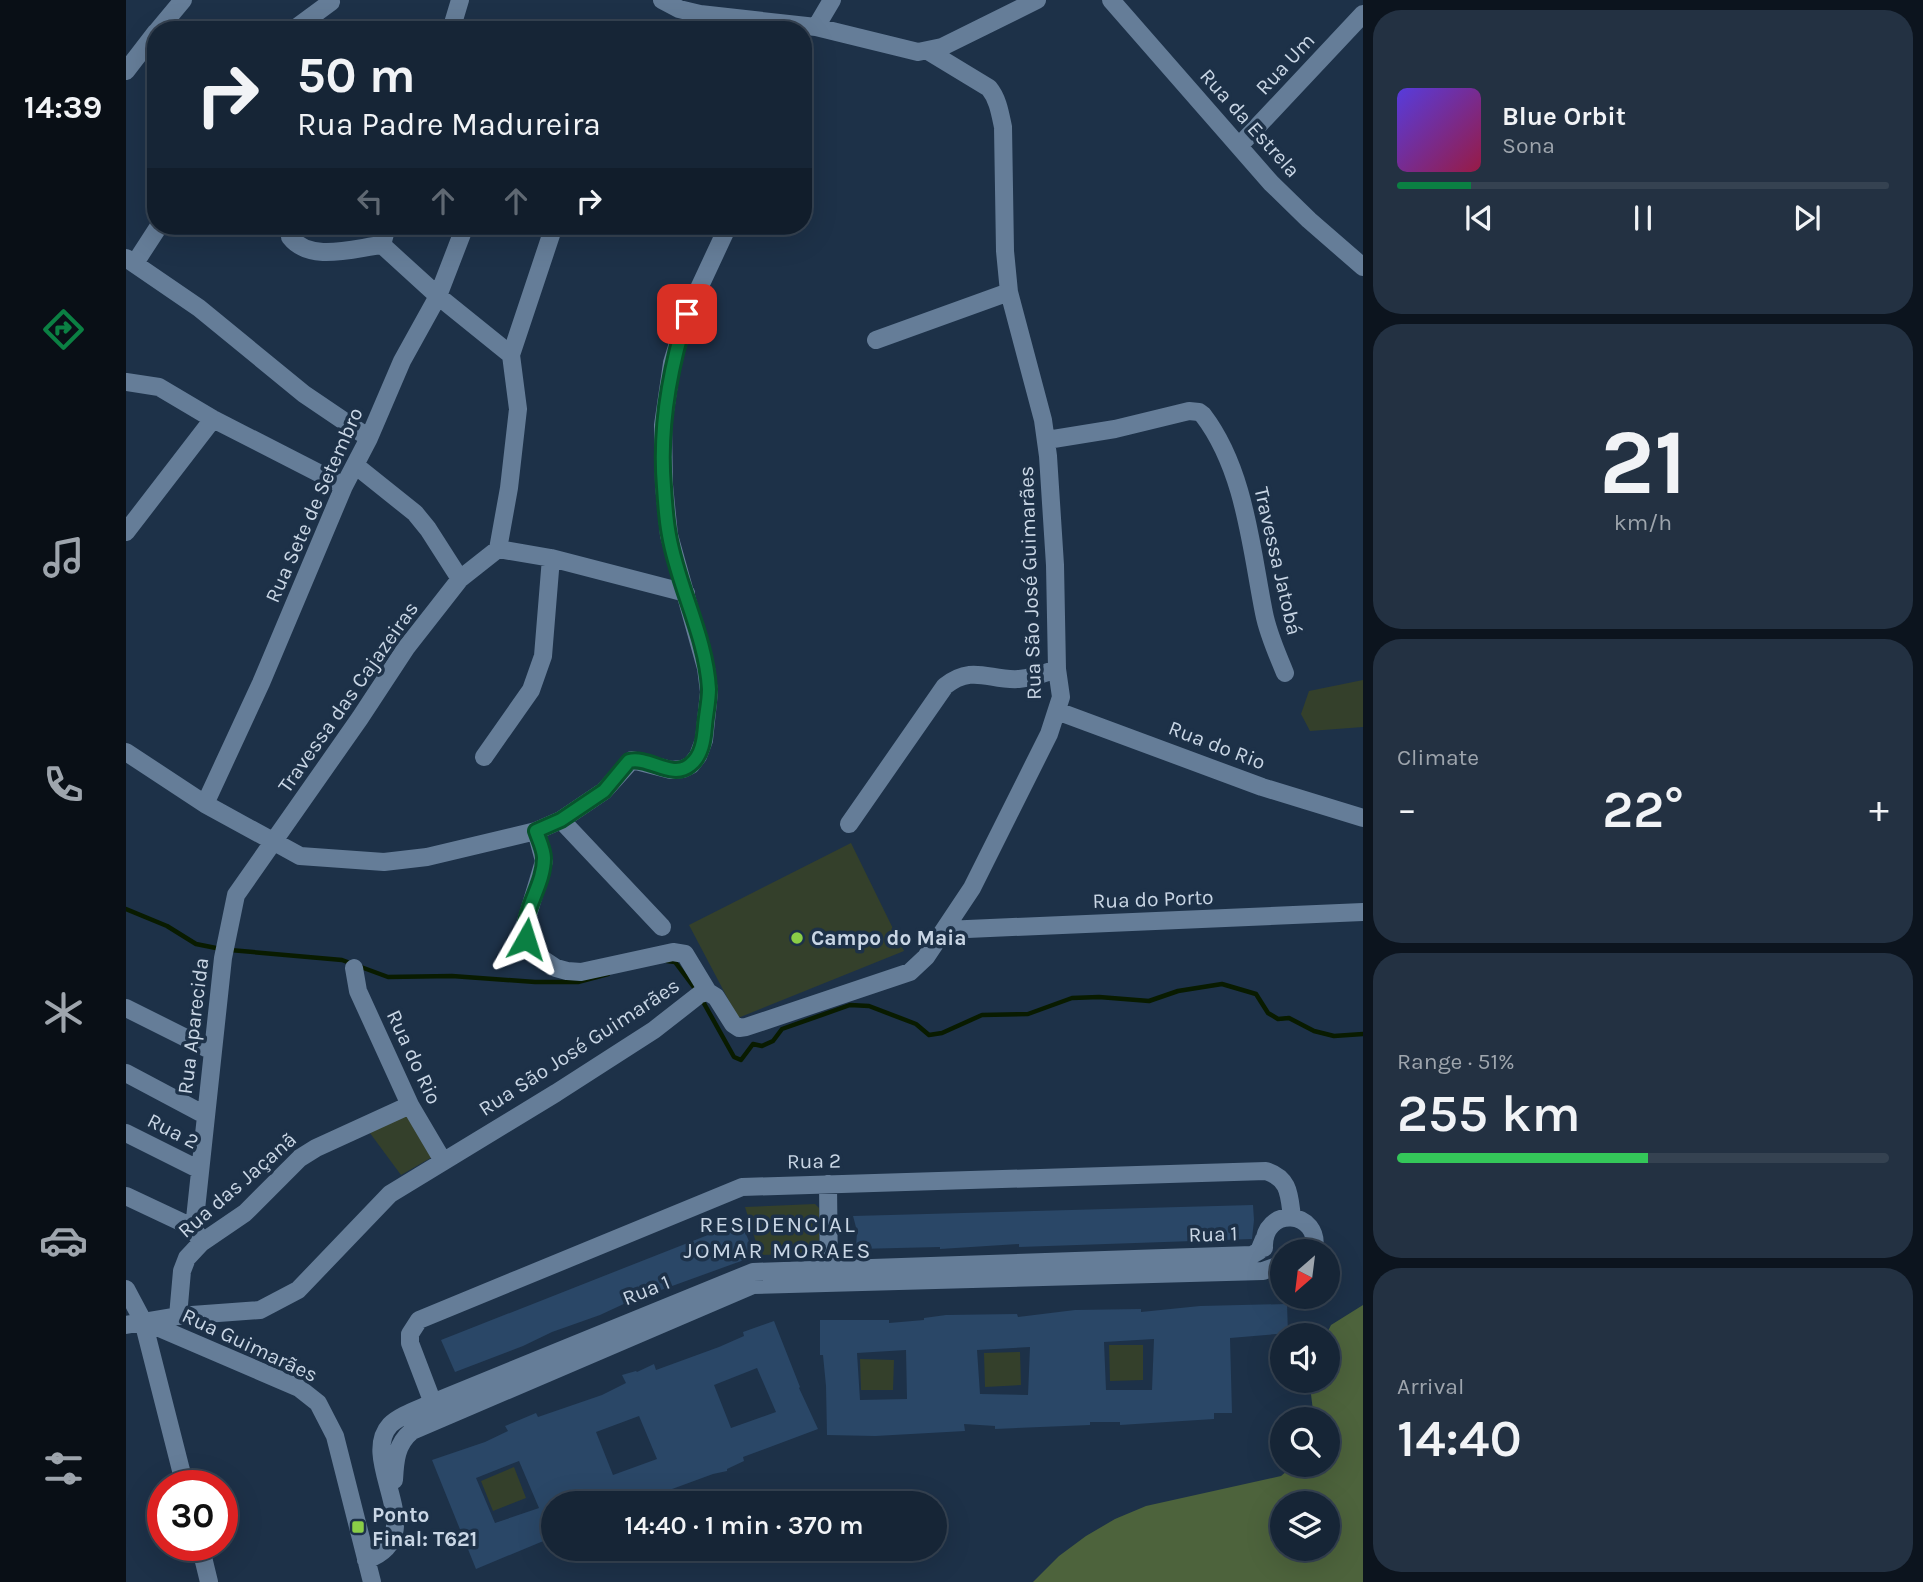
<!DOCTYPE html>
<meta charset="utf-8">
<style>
:root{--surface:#162536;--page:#233142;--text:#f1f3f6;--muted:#9ea5ad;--line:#354251;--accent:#0b8043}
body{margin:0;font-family:Karla,sans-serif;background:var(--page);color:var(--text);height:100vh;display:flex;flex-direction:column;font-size:26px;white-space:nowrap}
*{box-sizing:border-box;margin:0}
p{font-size:23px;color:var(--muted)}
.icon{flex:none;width:38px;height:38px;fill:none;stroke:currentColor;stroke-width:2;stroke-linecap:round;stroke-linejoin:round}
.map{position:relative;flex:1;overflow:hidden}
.drawer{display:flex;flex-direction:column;gap:10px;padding:10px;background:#0c141e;width:560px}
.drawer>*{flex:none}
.banner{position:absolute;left:21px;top:21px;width:665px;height:214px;border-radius:28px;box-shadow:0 7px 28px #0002,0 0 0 2px var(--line);background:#162536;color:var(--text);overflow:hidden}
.needle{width:46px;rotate:208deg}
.controls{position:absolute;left:1144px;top:1239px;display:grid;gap:14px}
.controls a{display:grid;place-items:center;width:70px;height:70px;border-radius:50%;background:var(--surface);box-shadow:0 7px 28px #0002,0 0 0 2px var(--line);font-size:35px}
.speed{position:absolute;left:21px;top:1470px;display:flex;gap:14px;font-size:35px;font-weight:700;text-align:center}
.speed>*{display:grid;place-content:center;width:91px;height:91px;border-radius:50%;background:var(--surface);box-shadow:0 7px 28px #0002,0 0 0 2px var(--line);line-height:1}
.speed .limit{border:10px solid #d22;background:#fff;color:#111}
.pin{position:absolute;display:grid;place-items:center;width:60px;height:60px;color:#fff;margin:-30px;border-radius:14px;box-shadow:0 4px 10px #0006}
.me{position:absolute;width:77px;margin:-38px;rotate:6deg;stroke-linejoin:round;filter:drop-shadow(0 0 5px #0008)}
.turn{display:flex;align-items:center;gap:24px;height:147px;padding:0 35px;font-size:32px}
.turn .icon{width:91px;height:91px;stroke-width:2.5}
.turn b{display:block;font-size:49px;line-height:60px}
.lanes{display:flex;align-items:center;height:66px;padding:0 35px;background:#0003;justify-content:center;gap:35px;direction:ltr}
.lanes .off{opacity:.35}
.big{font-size:52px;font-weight:600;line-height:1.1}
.drawer .tile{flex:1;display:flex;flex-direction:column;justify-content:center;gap:10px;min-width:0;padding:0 24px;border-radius:28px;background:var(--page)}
.drawer .dial{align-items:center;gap:0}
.dial b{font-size:91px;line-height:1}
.song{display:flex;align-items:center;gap:21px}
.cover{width:84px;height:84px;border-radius:10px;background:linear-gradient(135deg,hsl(250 70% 55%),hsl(340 70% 35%))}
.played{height:7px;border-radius:4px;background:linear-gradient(90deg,var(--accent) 15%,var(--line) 15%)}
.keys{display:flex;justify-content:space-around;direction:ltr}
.heat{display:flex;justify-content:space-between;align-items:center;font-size:38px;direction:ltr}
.charge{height:10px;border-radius:5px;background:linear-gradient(90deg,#34c759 51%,var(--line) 0)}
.trip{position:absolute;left:415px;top:1491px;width:406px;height:70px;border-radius:35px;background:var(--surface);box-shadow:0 7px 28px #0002,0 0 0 2px var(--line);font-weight:600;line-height:70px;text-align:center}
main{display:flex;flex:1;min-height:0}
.tab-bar{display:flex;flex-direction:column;width:126px;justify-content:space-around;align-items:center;background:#090f16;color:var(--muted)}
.tab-bar .icon{width:49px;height:49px}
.tab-bar .current{color:var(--accent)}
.tab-bar b{font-size:32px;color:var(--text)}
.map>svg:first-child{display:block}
.green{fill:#34402b}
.forest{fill:#4d633c;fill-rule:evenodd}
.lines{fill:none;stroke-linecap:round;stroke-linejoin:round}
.stream{stroke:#091b00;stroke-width:4.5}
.building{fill:#2a4767;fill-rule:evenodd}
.minor{stroke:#657d98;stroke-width:18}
.route-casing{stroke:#07532c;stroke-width:18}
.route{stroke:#0b8043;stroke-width:12}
.poi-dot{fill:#8ace47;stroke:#1d3148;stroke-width:2.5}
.labels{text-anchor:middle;stroke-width:7;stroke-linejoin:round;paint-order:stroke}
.street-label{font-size:21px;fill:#c9d6e5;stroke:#1d3148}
.poi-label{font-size:21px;font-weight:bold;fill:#c9d6e5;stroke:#1d3148;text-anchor:start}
.neighbourhood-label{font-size:23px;letter-spacing:2px;fill:#c9d6e5;stroke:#1d3148}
</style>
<main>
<nav class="tab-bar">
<b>14:39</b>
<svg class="icon current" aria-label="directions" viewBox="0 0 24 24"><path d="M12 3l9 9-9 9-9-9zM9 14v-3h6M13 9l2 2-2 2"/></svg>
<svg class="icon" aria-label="music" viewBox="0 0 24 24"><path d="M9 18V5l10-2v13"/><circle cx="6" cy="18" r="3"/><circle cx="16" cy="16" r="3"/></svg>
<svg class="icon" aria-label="phone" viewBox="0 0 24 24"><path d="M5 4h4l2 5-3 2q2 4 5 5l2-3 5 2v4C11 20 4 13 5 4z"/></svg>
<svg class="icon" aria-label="climate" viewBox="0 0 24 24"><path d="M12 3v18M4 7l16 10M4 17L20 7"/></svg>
<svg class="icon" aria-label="car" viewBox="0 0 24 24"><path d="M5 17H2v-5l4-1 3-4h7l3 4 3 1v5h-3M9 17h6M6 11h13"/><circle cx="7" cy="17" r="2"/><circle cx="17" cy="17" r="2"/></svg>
<svg class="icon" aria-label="filters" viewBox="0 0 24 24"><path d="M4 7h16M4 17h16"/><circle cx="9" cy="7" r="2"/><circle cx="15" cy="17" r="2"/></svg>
</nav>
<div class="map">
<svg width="1237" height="1582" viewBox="0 0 1237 1582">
<rect width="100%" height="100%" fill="#1d3148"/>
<path class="green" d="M1237,680v47l-53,4 -9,-17 8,-23z
M725,843l53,108 -166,67 -49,-93z
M282,1110l26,46 -33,19 -34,-46z
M689,1204l4,4v45l-59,2 -15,-48z
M983,1345h34v35l-33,1z
M894,1352l1,33 -36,2 -1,-34z
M734,1359l34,1 -1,30h-32z
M388,1467l12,31 -33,13 -12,-30z"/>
<path class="forest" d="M1237,1305v277h-330l26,-26 27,-20 29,-17 31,-13 135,-30 13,-11h34v-46h-14l-4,-33 1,-5h17v-46h-2l5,-10zM1157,1503h45v46h-45z"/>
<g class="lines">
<path class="stream" d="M0,909l41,17 29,18 25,5
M104,950l112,10 46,17 64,-1 83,6h43l30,-8
M541,961l8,1 21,28
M575,998l33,59 7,3 12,-16 9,2 11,-5 9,-12 68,-24 19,1 47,18 13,11 13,-2 40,-18 46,-1 44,-16 27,-1 50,4 29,-10 44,-7 34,10 12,19 10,6 11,-1 25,13 20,5 29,-2"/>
</g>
<path class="building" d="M1127,1205l1,15 -2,19 -233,8v-3l-79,5v-2l-84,2 1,-18 -4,-15z
M615,1222l14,34 -127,46 -28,13 -48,17 -29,14 -68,26 -14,-32z
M1161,1304l1,29 -58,5 2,75h-18v6l-94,6v-3h-30v3l-95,4v-3l-31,-2 1,7 -90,5 -48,-1 -1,-49 -3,-31h-3v-35h69v3l35,-3v-2l22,-3 71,-1 1,3 57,-7 66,-1v3l59,-6zM1028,1339l-2,51h-46l-2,-48zM904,1347l-2,48 -48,-1 -3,-44zM780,1350l1,49 -47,1 -3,-47z
M648,1321l26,66 -1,1 19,41 -75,28 1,4 -17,8v2l-14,3 -79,29h-81v34l-77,32 -44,-109 53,-18 23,-11 -3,-5 31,-13 2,4 64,-22 24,-12 -4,-8 14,-4 1,1 17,-8 2,6 63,-23 25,-11 -1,-4zM631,1368l19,44 -45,16 -17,-43zM513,1416l18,43 -44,16 -17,-43zM393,1461l20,47 -44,15 -19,-45z"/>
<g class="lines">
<path class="minor" d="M536,0l17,9 21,5 116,13 102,25 24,-5 95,-47
M985,0l160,183 38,37 54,47
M690,27l16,-27
M32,30l25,-30
M167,30l38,-28
M325,30l9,-30
M0,71l30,-39
M1114,145l123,-131
M165,226l-1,11c20,26 64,11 92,8l56,51 73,59
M256,245l5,-19
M0,258l73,50 105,86 65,44
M9,263l24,-37
M750,340l133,-48
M0,382l33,5 54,32 131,67
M921,440l68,-11 74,-18 10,1 4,3c42,55 48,133 61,198 4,21 13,40 21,60
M229,465l60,48 13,16 32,50
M0,532l87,-113
M372,549l53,9 135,35
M931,711l205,76 101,31
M0,752l79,52 95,52 84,6 43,-5 109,-26 25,-11 43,-29 28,-31 39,10 12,-1 8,-4 7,-9 6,-16 5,-48 -3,-24 -37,-133 -5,-50 -1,-60 9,-62 15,-49 41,-88
M358,757l47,-67 12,-34 8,-98
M79,804l56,-121 83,-197 25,-48 33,-77 36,-65 27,-70
M435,820l101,107
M723,824l96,-138c28,-22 44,-5 74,-7 13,-1 26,-6 38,-10
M410,831l8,30 -20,67 2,11 9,15 21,14 11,3 14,1 92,-20 12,2 23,38 8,5 17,27 6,4 7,-1 164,-55 16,-15 46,-69 77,-154 12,-37 -4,-28 -2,-104 -7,-109 -5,-36 -34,-128 -4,-41 -2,-124c-3,-14 -5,-28 -14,-39l-61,-37
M819,930l418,-18
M228,968l4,23 52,114 33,56
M0,1008l86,43
M0,1073l79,42
M0,1133l74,37
M702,1184l1,95
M0,1196l68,32 4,9
M68,1228l29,-270 13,-63 124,-177 46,-70 54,-69 38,-30 11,-61 9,-79 -7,-54 43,-129
M1138,1248c-2,-43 58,-39 50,3
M0,1289l17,32 42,165
M52,1316l4,-45 5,-13 14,-15 44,-30 55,-55 16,-10 94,-43
M17,1321l156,67 19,15 17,33 37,146
M0,1325l52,-9 82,-6 38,-20 92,-96 166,-101 98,-63 46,-36 8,-2
M313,1419l-29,-76v-9l9,-14 323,-133 524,-16c24,8 23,24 26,46
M268,1480c1,-19 2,-36 18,-49l341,-146 510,-14 14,-5
M74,1545l9,37
M240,1560c68,-24 -9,-99 24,-135 10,-10 29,-16 42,-22l321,-131 499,-17 7,-4 5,-12"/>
</g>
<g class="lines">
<g class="route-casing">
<path id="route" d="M400,939c-5,-29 18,-52 18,-81 0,-8 -5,-18 -8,-27l25,-11 43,-29 25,-30c20,-5 43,19 61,4 12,-9 14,-26 15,-39 1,-12 4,-25 4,-37 -3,-53 -31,-102 -40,-154 -3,-16 -4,-32 -5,-48 -5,-59 5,-116 23,-173"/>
</g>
<use href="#route" class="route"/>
</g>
<g class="poi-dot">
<circle cx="671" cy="938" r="7"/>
<rect x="225" y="1520" width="14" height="14" rx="3.5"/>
</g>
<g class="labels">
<g class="street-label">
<text transform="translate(1159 64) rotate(-47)" y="7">Rua Um</text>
<text transform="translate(1124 123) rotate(48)" y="7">Rua da Estrela</text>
<text transform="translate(188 505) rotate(-66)" y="7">Rua Sete de Setembro</text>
<text transform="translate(1152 561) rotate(77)" y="7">Travessa Jatobá</text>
<text transform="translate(904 583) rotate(-92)" y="7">Rua São José Guimarães</text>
<text transform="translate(222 697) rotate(-55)" y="7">Travessa das Cajazeiras</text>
<text transform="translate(1091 745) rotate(21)" y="7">Rua do Rio</text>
<text transform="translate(1027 899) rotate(-2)" y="7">Rua do Porto</text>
<text transform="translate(67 1026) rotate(-83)" y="7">Rua Aparecida</text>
<text transform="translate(453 1047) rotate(-33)" y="7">Rua São José Guimarães</text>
<text transform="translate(288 1057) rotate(65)" y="7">Rua do Rio</text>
<text transform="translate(47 1131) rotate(27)" y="7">Rua 2</text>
<text transform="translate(688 1161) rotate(-1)" y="7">Rua 2</text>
<text transform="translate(111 1185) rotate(-41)" y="7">Rua das Jaçanã</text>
<text transform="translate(1087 1234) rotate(-2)" y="7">Rua 1</text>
<text transform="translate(520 1290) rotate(-22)" y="7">Rua 1</text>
<text transform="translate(124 1345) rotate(25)" y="7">Rua Guimarães</text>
</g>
<g class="poi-label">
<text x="685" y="945">Campo do Maia</text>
<text x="246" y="1522">Ponto<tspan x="246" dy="24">Final: T621</tspan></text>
</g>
<g class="neighbourhood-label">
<text x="652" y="1232">RESIDENCIAL<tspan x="652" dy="26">JOMAR MORAES</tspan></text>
</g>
</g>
</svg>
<div class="controls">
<a><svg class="needle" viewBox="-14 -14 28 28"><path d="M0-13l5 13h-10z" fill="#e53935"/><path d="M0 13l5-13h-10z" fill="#9ea5ad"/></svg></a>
<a><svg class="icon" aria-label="sound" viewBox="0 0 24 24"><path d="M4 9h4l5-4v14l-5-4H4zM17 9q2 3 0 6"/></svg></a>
<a><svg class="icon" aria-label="search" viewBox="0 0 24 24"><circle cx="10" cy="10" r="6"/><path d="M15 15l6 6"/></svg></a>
<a><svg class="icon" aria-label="layers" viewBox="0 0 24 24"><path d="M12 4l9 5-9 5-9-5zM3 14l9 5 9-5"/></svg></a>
</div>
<div class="speed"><div class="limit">30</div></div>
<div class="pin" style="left:561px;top:314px;background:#d93025"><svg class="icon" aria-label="arrive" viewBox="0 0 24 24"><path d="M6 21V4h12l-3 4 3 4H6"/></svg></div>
<svg class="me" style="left:400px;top:939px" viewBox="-20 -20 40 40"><path d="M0-17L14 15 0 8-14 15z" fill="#0b8043" stroke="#fff" stroke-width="4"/></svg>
<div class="trip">14:40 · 1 min · 370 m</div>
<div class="banner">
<div class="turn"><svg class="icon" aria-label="right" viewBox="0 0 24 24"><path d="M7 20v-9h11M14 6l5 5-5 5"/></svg><div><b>50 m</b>Rua Padre Madureira</div></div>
<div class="lanes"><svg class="icon off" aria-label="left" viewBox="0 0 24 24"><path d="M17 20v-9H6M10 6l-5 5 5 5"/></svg><svg class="icon off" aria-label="ahead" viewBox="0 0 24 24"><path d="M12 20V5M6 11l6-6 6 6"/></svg><svg class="icon off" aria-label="ahead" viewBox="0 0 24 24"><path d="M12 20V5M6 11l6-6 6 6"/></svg><svg class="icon" aria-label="right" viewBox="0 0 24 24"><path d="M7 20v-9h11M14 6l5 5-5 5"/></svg></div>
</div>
</div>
<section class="drawer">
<div class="tile">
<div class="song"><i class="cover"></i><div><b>Blue Orbit</b><p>Sona</p></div></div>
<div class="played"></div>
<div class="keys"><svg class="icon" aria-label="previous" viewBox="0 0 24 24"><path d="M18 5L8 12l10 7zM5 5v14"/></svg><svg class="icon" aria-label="pause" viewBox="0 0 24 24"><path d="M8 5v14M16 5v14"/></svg><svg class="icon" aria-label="next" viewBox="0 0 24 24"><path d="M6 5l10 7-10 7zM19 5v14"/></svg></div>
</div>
<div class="tile dial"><b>21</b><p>km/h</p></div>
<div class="tile"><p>Climate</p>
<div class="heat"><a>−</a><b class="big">22°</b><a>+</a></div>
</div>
<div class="tile"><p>Range · 51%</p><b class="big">255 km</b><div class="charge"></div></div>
<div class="tile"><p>Arrival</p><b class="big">14:40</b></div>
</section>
</main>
